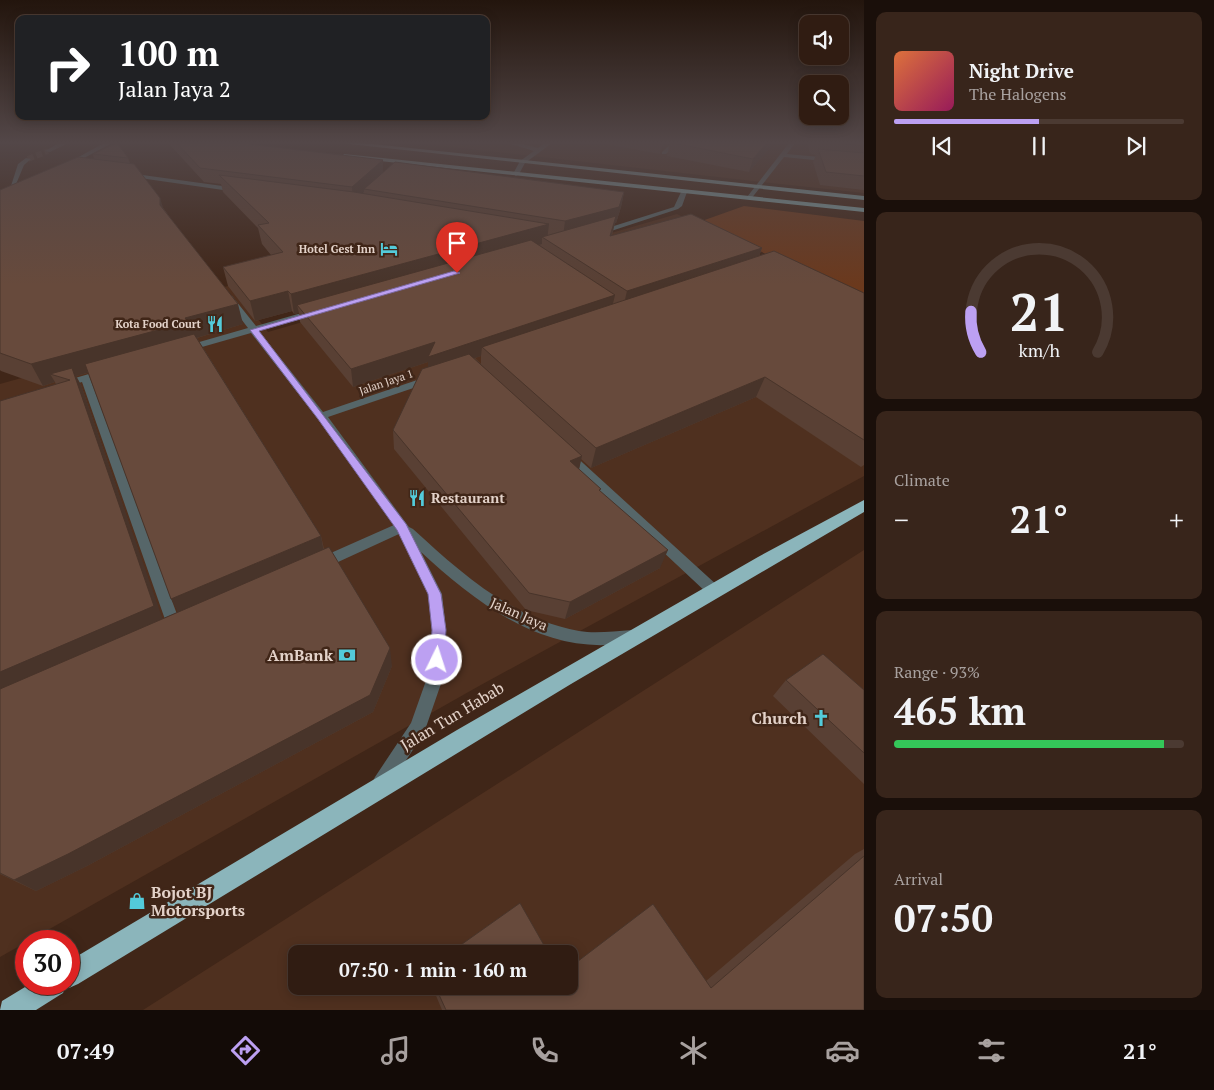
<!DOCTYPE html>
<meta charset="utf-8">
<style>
:root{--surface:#301c12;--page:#38251b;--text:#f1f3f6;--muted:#a8a19f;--line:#4b3a32;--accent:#bca0f2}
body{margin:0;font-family:"PT Serif",serif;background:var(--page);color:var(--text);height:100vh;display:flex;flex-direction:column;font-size:19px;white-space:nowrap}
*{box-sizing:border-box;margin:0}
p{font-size:16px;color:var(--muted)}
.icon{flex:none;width:28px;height:28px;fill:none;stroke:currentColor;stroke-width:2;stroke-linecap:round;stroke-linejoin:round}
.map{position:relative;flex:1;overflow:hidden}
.details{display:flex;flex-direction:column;gap:12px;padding:12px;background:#1a0f0a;width:350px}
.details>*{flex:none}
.guide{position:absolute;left:15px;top:15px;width:475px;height:105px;border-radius:10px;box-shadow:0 2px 12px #0003,0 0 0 1px var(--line);background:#202124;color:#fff;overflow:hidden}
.buttons{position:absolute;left:799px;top:15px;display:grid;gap:10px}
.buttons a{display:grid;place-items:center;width:50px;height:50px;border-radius:10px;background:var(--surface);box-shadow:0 2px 12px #0003,0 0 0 1px var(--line);font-size:25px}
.speed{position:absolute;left:15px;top:930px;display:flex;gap:10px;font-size:25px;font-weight:700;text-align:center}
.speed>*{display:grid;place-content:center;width:65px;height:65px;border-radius:50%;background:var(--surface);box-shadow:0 2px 12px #0003,0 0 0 1px var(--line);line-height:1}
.speed .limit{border:8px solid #d22;background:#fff;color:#111}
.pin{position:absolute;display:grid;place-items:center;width:42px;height:42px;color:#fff;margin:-51px -21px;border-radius:50% 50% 50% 0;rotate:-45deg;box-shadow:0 0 5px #0007}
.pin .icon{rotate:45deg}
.me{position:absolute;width:55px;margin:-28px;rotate:4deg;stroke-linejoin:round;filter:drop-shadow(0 0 4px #0008)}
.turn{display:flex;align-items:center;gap:18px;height:105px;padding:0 20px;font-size:22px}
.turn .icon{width:65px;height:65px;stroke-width:2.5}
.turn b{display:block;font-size:35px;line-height:42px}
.big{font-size:38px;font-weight:700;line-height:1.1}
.details .widget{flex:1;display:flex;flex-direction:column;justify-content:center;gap:8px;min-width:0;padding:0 18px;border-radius:10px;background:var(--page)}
.details .dial{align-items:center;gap:0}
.dial svg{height:130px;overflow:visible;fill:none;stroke:var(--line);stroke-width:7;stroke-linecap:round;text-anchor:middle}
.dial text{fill:var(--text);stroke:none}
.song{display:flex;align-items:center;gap:15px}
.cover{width:60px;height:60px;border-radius:8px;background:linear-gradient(135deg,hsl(20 70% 55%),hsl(330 70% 35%))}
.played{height:5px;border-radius:2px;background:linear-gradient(90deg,var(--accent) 50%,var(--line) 50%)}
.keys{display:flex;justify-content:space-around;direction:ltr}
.heat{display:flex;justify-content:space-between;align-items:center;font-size:28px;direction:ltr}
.charge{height:8px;border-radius:4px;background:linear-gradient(90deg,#34c759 93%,var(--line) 0)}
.trip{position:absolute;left:288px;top:945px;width:290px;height:50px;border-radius:10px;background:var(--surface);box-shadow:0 2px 12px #0003,0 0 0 1px var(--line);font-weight:700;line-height:50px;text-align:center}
.menu{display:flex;height:80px;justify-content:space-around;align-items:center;background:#130b07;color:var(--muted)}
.menu .icon{width:35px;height:35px}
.menu .selected{color:var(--accent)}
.menu b{font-size:22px;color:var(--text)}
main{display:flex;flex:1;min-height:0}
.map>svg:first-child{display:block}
.built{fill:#4f301f;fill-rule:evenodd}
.green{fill:#6b391d}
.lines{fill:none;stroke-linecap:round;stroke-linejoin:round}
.minor-tunnel{stroke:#584033;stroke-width:6;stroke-dasharray:6 3;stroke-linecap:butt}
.minor{fill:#566669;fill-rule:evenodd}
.major{fill:#7c9fa3;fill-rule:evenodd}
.highway{fill:#8bb5bb;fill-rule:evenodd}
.wall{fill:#594034;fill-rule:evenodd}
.shaded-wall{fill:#48342a}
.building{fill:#674a3c;stroke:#48342a}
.route{fill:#bca0f2;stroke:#7a689d}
.labels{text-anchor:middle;stroke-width:5;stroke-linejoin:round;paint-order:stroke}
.far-poi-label{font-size:11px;font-weight:bold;fill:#e3d2c9;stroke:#402618;text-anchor:end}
.far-street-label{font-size:11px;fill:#e3d2c9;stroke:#402618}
.poi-label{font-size:14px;font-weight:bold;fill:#e3d2c9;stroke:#402618;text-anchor:start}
.street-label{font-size:14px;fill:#e3d2c9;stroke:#402618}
.near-poi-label{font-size:16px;font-weight:bold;fill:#e3d2c9;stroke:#402618;text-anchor:end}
.near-street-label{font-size:16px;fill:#e3d2c9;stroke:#402618}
</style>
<main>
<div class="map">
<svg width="864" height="1010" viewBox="0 0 864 1010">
<rect width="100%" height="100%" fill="#402618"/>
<path class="built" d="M418,143h446v50l-93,-10z
M677,214l187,92v170l-385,210 -479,271v-573l114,-32 -13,-33 131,-34 36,47z
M864,550v460h-721zM296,954h273v32h-273z"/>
<path class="green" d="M744,206l120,15v80l-165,-79z"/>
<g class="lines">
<path class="minor-tunnel" d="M28,159l20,-8"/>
<path class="minor" d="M59,143h9l-18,9 -5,-1z
M104,143h8l-41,22 -5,-1z
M507,143h12l19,5 7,-5h7l-27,20 -6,11 -3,2 -3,-2 7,-13 14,-10z
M672,143h7l-13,11h-4v-2z
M789,143h6l-8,11 77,7v4l-80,-8 -33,42h-4v-2z
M26,158l5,1 -7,6 -10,24h-4l8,-25z
M128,173l109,15 3,2 -3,2 -111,-16v-2z
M684,190l3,2 -5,14 -4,3 -76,25 -7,-2 79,-25 7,-15z
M229,295l3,1 24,30 56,-16h6v4l-59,17 64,81 103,-35h8v4l-106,36 81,110 4,2c48,44 99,90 166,102 17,3 35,0 53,-1l5,2 2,5 -2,5c-9,3 -20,2 -30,3 -73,3 -135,-46 -186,-93l21,42 4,36 -2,45 -20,58 -37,56 -6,3 -6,-3 -3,-6 3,-6 36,-54 17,-48 4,-45 -4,-36 -29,-60 -74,34 -5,1 -5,-1 -2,-4 2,-4 79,-35 -77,-107 -66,-85 -63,18h-6v-4l66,-19 -23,-30z
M106,369l5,3 -1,2 -19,6 91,248 -2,5 -5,1 -5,-1 -2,-5 -86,-246 -20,6 -5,-3 1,-2z
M568,452l4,1 146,133 2,4 -2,4 -5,2 -5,-2 -144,-135 -2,-3 2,-3z"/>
<path class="major" d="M340,143h23l501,53v4z
M344,154l520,54v4l-522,-55z"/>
<path class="highway" d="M864,500v12l-293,172 -493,300 -9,4 -3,-2 -3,7 -27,17h-36l2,-9 28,-17h39v-23l388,-231 301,-173z"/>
</g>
<path class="wall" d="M170,143h85v2l128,27 241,20 -3,15 -5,16h-1l-3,12 150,13 -3,8 105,37v172l-3,2 -105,-70 -165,71 -10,-9 -2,10 21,22 60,77 -95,51 -39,-9 -132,-161 -1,-19 35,-63v-5l-75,25 -53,-65 -1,-9 -5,1 -2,-3 -37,10 -27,-35 -5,-19 48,-12 -9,-11 -4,-16 -35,-36 -2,-8 -17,-2 -33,-36zM481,356v8l-6,-6z
M600,143h69l-8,7 -1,4z
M670,143h104l-25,29 -82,-16z
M807,143h57v47l-44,-5 -7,-23 3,-7 -6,-1z
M93,154l35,4 2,5 34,46 79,115 -46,14 124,198 3,13 68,117 -19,46 -286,154 -51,25 -36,-17 56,-489 -1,-3 -12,4 -42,-15 -1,-1v-180l94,-31zM88,373l90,239 -16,7 -81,-234 -5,-9z
M786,680l78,10v94l-91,-88z
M864,849v161h-422l-10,-24h137l137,-5 149,-127z"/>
<path class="shaded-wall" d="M663,143h6l-8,7z
M767,143h7l-25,29 4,-13z
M383,160v14l-19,15v3l-11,10 -1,-15z
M624,192l-3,15 -5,16h-1l-8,29 -44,-15 2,-16z
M160,198l6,19 -6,-12z
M549,224l-2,16 -5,-3v7l-239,68 -6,-7 2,8 -5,1 -3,-20z
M762,248l-6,16 -133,44 4,-17z
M288,291l4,20 -37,10 -5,-20z
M615,295l-4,17 -129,35 -1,9 -53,18v-12l-75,25 -2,-18 84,-27z
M238,304l5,20 -50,15 1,4 -118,33 5,9 83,238 -164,72v-23l75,-295 -25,-3 5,8 -12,4 -12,-22 154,-46z
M765,377l-9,20 -165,71 5,-20z
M582,456l-4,18 -8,-13z
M321,536l3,17 -144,63 -9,-17z
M668,550l-8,18 -95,51 5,-17z
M390,648l2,18 -19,46 -286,154 -51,25 -22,-11z"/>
<path class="building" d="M117,143l11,15 -35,-4z
M177,143h73l-1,1 134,16 -31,27 -152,-19z
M673,143h94l-14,16z
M836,143h28v3z
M818,149l46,4v23l-38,-4z
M78,157l56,7 26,34v7l78,99 -53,14 3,4 -157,42 -31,-11v-163z
M395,162l229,30 -5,15 -54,14 -201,-32z
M219,175l135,17 195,32 -258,70 -3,-3 -38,10 -27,-34 60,-15 -25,-27 11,-2z
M691,214l71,34 -135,43 -85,-54 74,-21 -6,20z
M531,240l84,55 -187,62 7,-15 -84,27 -54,-64z
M774,251l90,42v147l-99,-63 -169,71 -114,-101z
M194,334l127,202 -150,63 -86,-235z
M469,354l113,102 -12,5 31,28 -2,1 69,60 -98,52 -41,-9 -136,-163 29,-61z
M72,368l82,238 -154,66v-271l70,-21 -20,-6z
M329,547l61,101 -20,47 -302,159 -54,26 -14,-7v-184z
M823,654l41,36v63l-78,-73z
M864,856v154h-418l-11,-24h134v-18l84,-64 58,84z
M520,903l29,51h-101z"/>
<linearGradient id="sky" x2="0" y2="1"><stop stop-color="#23150d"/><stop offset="0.5" stop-color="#534748"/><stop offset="1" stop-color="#534748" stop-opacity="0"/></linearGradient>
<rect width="864" height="285" fill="url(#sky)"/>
<path class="route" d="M454,271l6,2 -201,58 147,193 35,70 5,36 -2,30 -2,5 -5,2 -5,-2 -2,-5 2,-30 -4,-36 -31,-64 -79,-111 -68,-89z"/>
<defs>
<g id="hotel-bare" transform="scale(1.35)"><path d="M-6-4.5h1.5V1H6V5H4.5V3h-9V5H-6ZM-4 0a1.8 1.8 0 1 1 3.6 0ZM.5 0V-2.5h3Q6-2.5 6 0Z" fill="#53cbda" stroke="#402618" stroke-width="2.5" paint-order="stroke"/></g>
<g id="restaurant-bare" transform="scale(1.35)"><path d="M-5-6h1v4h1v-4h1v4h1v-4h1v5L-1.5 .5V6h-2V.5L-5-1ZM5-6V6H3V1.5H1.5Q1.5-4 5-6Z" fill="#53cbda" stroke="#402618" stroke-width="2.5" paint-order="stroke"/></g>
<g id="bank-bare" transform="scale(1.35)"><path d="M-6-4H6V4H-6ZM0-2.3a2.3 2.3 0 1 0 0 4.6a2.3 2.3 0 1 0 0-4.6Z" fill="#53cbda" stroke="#402618" stroke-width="2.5" paint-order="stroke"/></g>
<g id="church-bare" transform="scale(1.35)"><path d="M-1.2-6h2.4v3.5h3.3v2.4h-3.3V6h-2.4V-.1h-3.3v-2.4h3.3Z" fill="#53cbda" stroke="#402618" stroke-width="2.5" paint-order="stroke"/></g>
<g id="shop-bare" transform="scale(1.35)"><path d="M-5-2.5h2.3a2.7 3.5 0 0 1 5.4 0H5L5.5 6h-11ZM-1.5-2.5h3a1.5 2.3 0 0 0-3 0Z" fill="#53cbda" stroke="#402618" stroke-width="2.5" paint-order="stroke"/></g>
</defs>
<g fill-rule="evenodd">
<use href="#hotel-bare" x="389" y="249"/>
<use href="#restaurant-bare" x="215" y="324"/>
<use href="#restaurant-bare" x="417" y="498"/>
<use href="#bank-bare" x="347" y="655"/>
<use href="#church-bare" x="821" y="718"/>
<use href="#shop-bare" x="137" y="901"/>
</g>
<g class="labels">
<g class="far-poi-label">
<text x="375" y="253">Hotel Gest Inn</text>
<text x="201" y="328">Kota Food Court</text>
</g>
<g class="far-street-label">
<text transform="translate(386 382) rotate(-19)" y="4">Jalan Jaya 1</text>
</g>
<g class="poi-label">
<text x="431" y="503">Restaurant</text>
</g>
<g class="street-label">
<text transform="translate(519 614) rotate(24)" y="5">Jalan Jaya</text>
</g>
<g class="near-poi-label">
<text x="333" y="661">AmBank</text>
<text x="807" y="724">Church</text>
<text x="151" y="898" text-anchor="start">Bojot BJ<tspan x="151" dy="18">Motorsports</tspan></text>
</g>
<g class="near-street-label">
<text transform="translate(452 716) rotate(-31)" y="6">Jalan Tun Habab</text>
</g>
</g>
</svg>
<div class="buttons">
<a><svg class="icon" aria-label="sound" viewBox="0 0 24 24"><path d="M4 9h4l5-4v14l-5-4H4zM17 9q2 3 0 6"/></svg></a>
<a><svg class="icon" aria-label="search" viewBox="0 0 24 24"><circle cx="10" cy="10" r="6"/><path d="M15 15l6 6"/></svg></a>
</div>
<div class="speed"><div class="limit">30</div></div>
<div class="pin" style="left:457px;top:273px;background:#d93025"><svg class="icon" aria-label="arrive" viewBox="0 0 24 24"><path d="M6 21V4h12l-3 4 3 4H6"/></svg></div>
<svg class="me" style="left:437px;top:660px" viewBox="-20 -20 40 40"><circle r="17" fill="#bca0f2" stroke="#fff" stroke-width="3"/><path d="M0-11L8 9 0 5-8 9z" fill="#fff"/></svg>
<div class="trip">07:50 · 1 min · 160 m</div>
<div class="guide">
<div class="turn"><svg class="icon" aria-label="right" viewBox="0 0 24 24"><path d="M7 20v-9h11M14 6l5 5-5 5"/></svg><div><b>100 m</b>Jalan Jaya 2</div></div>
</div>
</div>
<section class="details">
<div class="widget">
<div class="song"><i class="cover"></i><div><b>Night Drive</b><p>The Halogens</p></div></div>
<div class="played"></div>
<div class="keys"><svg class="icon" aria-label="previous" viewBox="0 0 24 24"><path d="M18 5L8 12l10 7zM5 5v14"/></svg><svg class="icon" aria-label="pause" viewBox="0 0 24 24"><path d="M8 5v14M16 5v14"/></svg><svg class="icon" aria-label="next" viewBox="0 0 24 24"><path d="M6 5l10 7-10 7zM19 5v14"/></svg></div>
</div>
<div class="widget dial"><svg viewBox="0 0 100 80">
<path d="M14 69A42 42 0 1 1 86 69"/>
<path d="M14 69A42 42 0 0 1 8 44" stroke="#bca0f2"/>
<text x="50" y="56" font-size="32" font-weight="700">21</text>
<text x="50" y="72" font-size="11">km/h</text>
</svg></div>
<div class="widget"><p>Climate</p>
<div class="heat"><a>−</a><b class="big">21°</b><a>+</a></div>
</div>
<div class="widget"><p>Range · 93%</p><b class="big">465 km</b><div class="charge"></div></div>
<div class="widget"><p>Arrival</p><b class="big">07:50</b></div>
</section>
</main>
<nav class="menu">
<b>07:49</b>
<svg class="icon selected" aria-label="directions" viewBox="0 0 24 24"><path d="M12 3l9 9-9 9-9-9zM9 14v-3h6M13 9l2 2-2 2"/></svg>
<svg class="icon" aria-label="music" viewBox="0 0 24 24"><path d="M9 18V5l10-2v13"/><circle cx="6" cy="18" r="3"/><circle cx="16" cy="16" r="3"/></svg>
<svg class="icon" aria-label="phone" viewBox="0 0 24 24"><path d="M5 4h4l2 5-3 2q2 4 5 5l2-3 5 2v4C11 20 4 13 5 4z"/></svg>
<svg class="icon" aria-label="climate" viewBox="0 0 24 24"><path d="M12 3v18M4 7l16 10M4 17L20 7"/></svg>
<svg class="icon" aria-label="car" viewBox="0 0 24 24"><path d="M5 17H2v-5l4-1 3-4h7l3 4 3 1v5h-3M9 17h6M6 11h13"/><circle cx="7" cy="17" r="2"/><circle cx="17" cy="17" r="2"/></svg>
<svg class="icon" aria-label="filters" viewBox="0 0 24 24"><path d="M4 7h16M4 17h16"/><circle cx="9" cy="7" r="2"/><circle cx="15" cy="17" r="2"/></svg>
<b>21°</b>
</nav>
